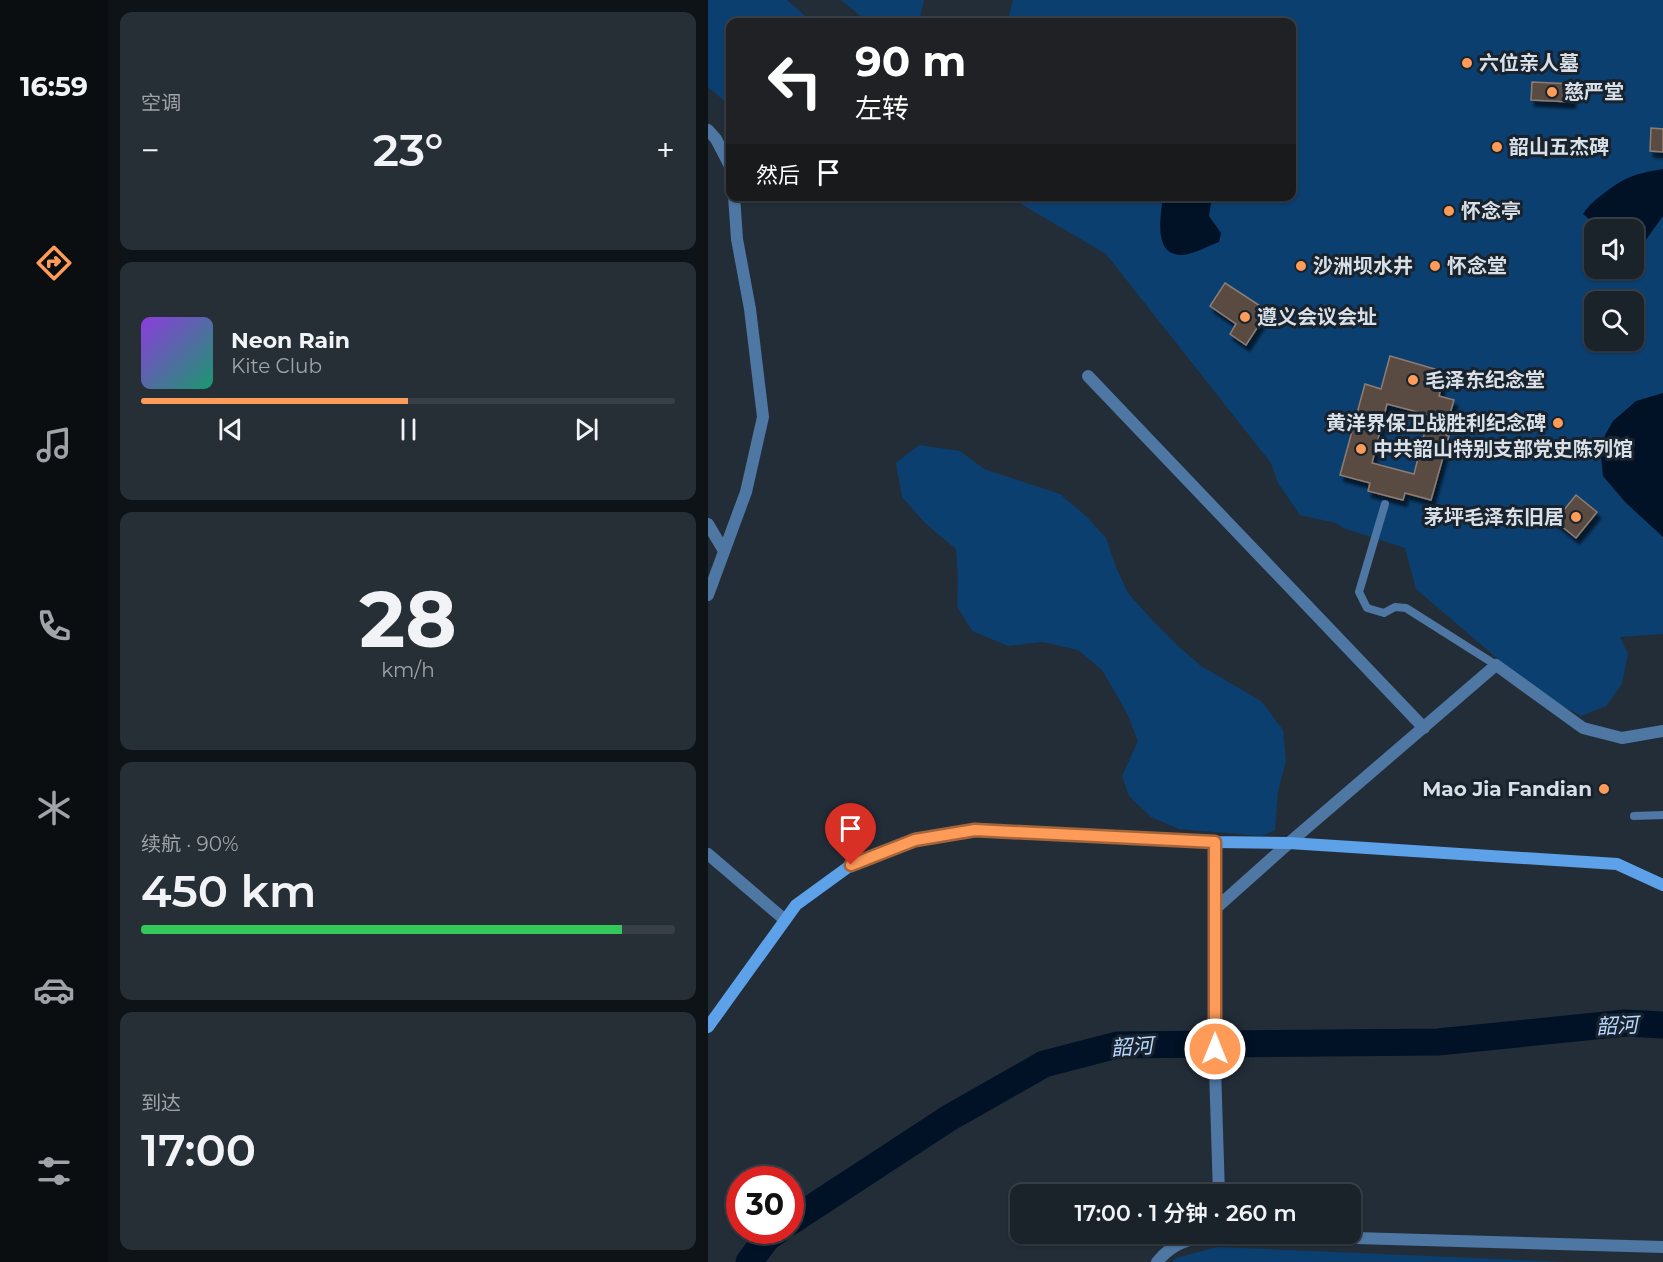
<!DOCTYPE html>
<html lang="zh">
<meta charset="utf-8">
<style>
:root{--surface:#1a222a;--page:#272f36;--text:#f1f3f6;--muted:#9fa4a8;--line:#383f47;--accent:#fe9b59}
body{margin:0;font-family:Montserrat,"Noto Sans SC",sans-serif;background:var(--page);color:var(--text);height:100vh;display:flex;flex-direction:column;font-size:22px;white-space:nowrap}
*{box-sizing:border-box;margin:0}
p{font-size:20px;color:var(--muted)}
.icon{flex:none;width:33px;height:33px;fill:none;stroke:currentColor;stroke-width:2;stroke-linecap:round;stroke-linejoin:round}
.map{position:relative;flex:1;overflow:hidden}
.details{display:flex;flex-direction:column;gap:12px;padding:12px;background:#0e1317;width:600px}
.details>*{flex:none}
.banner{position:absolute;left:18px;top:18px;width:570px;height:183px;border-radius:12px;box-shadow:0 2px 4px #0004,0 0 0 2px var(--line);background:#202124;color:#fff;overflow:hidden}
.fabs{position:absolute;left:876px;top:219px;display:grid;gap:12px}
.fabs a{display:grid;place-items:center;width:60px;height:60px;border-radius:12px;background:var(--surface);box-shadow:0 2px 4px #0004,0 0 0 2px var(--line);font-size:30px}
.speed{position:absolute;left:18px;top:1166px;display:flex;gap:12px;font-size:30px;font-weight:700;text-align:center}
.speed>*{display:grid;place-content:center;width:78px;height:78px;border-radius:50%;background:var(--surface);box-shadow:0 2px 4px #0004,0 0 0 2px var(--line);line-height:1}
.speed .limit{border:9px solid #d22;background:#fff;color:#111}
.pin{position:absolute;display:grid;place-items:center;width:51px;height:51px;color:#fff;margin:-62px -26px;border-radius:50% 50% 50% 0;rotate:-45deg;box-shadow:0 0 6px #0007}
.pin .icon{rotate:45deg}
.me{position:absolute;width:66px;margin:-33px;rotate:0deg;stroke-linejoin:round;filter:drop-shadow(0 0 4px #0008)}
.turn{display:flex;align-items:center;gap:21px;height:126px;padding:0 30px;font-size:27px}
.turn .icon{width:78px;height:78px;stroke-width:2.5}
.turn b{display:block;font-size:42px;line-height:51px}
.then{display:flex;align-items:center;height:57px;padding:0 30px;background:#0003;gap:12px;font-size:22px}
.big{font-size:45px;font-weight:600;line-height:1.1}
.details .card{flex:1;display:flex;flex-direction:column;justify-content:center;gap:9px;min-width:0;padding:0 21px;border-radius:12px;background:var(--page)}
.details .dial{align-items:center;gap:0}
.dial b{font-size:78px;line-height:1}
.song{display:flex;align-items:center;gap:18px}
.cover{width:72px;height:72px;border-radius:9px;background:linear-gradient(135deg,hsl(270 70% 55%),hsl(160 70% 35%))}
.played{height:6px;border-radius:3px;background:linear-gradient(90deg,var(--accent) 50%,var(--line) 50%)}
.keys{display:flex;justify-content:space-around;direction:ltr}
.heat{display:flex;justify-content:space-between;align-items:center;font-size:33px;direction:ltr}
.charge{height:9px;border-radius:4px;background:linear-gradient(90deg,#34c759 90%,var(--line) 0)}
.trip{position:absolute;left:302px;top:1184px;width:351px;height:60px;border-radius:12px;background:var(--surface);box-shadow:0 2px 4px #0004,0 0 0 2px var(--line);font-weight:600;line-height:60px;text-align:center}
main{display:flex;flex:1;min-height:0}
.dock{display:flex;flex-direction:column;width:108px;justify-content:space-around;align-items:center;background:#0a0e11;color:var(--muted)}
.dock .icon{width:42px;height:42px}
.dock .active{color:var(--accent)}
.dock b{font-size:27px;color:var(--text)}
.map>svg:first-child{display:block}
.green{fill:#0b3f6f;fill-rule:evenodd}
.water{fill:#011227}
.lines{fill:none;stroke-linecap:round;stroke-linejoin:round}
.river{stroke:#011227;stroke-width:27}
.building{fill:#5a4b42;stroke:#8d7c72;stroke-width:1.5;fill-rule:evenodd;filter:url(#shadow)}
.lane{stroke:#4e77a4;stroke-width:8}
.street{stroke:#4e77a4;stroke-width:12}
.secondary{stroke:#5da1e9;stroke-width:12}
.route-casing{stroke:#a5653a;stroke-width:15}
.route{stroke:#fe9b59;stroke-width:10}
.poi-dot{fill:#fe9b59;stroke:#19232e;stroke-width:2}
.labels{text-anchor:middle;stroke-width:6;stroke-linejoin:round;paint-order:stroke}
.poi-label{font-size:20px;font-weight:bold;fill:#d8dfe7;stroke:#19232e;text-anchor:start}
.water-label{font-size:21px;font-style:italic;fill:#b8d9ff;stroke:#19232e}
</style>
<main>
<nav class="dock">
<b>16:59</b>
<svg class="icon active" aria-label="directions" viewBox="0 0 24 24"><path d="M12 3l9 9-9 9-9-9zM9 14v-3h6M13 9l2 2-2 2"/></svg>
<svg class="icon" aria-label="music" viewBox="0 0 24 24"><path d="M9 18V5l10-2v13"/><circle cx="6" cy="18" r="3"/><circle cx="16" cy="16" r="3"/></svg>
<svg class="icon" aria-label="phone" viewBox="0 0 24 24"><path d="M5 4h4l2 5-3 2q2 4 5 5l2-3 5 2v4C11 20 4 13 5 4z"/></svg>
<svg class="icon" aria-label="climate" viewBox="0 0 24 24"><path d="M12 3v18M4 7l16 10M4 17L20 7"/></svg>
<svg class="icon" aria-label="car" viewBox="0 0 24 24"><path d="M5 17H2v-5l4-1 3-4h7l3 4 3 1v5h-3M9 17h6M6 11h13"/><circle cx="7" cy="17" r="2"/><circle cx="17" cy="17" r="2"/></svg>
<svg class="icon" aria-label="filters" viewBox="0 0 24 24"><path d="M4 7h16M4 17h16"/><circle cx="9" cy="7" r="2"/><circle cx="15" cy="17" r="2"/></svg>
</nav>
<section class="details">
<div class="card"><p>空调</p>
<div class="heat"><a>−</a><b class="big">23°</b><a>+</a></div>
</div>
<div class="card">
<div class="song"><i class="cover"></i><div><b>Neon Rain</b><p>Kite Club</p></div></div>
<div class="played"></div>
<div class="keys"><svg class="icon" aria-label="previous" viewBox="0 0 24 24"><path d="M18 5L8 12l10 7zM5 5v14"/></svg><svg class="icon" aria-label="pause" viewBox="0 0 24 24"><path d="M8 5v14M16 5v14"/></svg><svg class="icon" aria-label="next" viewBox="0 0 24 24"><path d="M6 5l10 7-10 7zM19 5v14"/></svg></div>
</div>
<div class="card dial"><b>28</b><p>km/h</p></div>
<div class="card"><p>续航 · 90%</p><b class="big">450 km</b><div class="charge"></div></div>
<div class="card"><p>到达</p><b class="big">17:00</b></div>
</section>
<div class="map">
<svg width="955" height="1262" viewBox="0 0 955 1262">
<defs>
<filter id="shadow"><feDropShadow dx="3.5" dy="6" stdDeviation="1.5" flood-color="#0009"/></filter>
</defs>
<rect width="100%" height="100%" fill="#232d38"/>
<path class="green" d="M0,0h79l25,22h-82v84l-22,-19z
M133,0h83l-5,22h-51z
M305,0h650v634l-43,3 8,17 -6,30 -16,22 -25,10 -37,-20 -31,-24 -97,-83 -11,-41 -62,-20 -7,-5 -36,-8 -22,-32 -7,-20 -165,-209 -97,-57 283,-1v-174h-285zM886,230h40v38h-40zM886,302h40v38h-40z
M211,445l41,6 24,18 76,25 27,23 19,21 10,29 12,26 24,27 26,26 23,20 60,35 22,29 3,31 -8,30 -3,39 -13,6 -83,-7 -28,-12 -22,-21 -7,-20 16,-35 -11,-28 -25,-43 -24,-20 -35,-8 -35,4 -36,-15 -15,-25 1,-28 -2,-29 -30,-25 -24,-27 -6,-34z
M509,1247l349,15h-394l4,-4z"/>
<path class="water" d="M955,169v47l-23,32 -6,4v-22l-33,-1 -18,-15c6,-9 12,-14 20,-20 23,-18 32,-20 60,-25z
M455,197h49l-3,19 12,17 -2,9c-11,4 -25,12 -36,13 -31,2 -22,-41 -20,-58z
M955,393v144l-38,-35 -22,-26 -2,-20 4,-21 8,-14 23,-20z"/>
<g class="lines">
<path class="river" d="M82,1222l159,-104 95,-54 73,-19 321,-3 187,-19 38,2
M41,1262l18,-24 11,-8"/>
</g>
<path class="building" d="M824,82l41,2 -1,18 -41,-2z
M943,128l12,1v23l-13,-1z
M517,283l43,28 -22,34 -16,-11 6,-10 -26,-18z
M682,356l55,16 -6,24 15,4 -10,34 5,2 -18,64 -26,-7 -2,7 -35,-9 2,-8 -30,-8 25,-91 16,5zM679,404l42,11 -15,59 -42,-11z
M868,495l21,17 -21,26 -21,-17z"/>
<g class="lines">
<path class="lane" d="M677,504l-26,88 8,16 17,5 11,-6 11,1 90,57
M926,816l29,-1"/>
<path class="street" d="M0,130l8,9 14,27
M380,376l336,352
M0,524l16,27
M0,595l38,-103 17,-75 -13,-108 -13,-70 -3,-43
M507,842v226l4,126
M0,854l77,66
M507,909l74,-66 207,-178 87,63 39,10 41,-7
M449,1262c19,-23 36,-23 64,-28l442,13"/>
<path class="secondary" d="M0,1027l88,-122 55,-40 64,-25 60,-10 240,12 74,1 328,21 46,21"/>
</g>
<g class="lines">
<g class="route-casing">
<path id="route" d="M143,865l64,-25 60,-10 240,12v207"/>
</g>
<use href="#route" class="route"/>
</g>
<g class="poi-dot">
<circle cx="759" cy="63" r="6"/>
<circle cx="844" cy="92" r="6"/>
<circle cx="789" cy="147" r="6"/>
<circle cx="741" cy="211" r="6"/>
<circle cx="593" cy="266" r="6"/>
<circle cx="727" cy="266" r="6"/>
<circle cx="537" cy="317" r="6"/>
<circle cx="705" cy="380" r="6"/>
<circle cx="850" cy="423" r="6"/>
<circle cx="653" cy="449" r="6"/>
<circle cx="868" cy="517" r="6"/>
<circle cx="896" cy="789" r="6"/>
</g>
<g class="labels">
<g class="poi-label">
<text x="771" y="70">六位亲人墓</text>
<text x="856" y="99">慈严堂</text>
<text x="801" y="154">韶山五杰碑</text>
<text x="753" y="218">怀念亭</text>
<text x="605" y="273">沙洲坝水井</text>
<text x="739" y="273">怀念堂</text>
<text x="549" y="324">遵义会议会址</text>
<text x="717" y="387">毛泽东纪念堂</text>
<text x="838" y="430" text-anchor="end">黄洋界保卫战胜利纪念碑</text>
<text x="665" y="456">中共韶山特别支部党史陈列馆</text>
<text x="856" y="524" text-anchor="end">茅坪毛泽东旧居</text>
<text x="884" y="796" text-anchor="end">Mao Jia Fandian</text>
</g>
<g class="water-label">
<text transform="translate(909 1026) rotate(-3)" y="7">韶河</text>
<text transform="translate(424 1047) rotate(-4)" y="7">韶河</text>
</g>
</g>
</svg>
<div class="fabs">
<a><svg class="icon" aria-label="sound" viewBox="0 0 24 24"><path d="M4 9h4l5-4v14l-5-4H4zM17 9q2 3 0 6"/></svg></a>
<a><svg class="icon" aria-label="search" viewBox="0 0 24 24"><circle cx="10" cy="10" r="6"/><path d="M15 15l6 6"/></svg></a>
</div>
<div class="speed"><div class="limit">30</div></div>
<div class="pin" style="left:143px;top:865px;background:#d93025"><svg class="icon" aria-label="arrive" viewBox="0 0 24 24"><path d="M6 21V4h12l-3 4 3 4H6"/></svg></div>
<svg class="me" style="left:507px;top:1049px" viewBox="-20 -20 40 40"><circle r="17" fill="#fe9b59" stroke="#fff" stroke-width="3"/><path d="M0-11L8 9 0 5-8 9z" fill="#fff"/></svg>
<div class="trip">17:00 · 1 分钟 · 260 m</div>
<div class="banner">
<div class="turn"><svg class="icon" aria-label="left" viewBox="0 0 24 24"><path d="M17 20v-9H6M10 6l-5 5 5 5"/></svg><div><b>90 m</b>左转</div></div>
<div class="then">然后<svg class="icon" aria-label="arrive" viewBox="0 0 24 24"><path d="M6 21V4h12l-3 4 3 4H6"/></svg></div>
</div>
</div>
</main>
